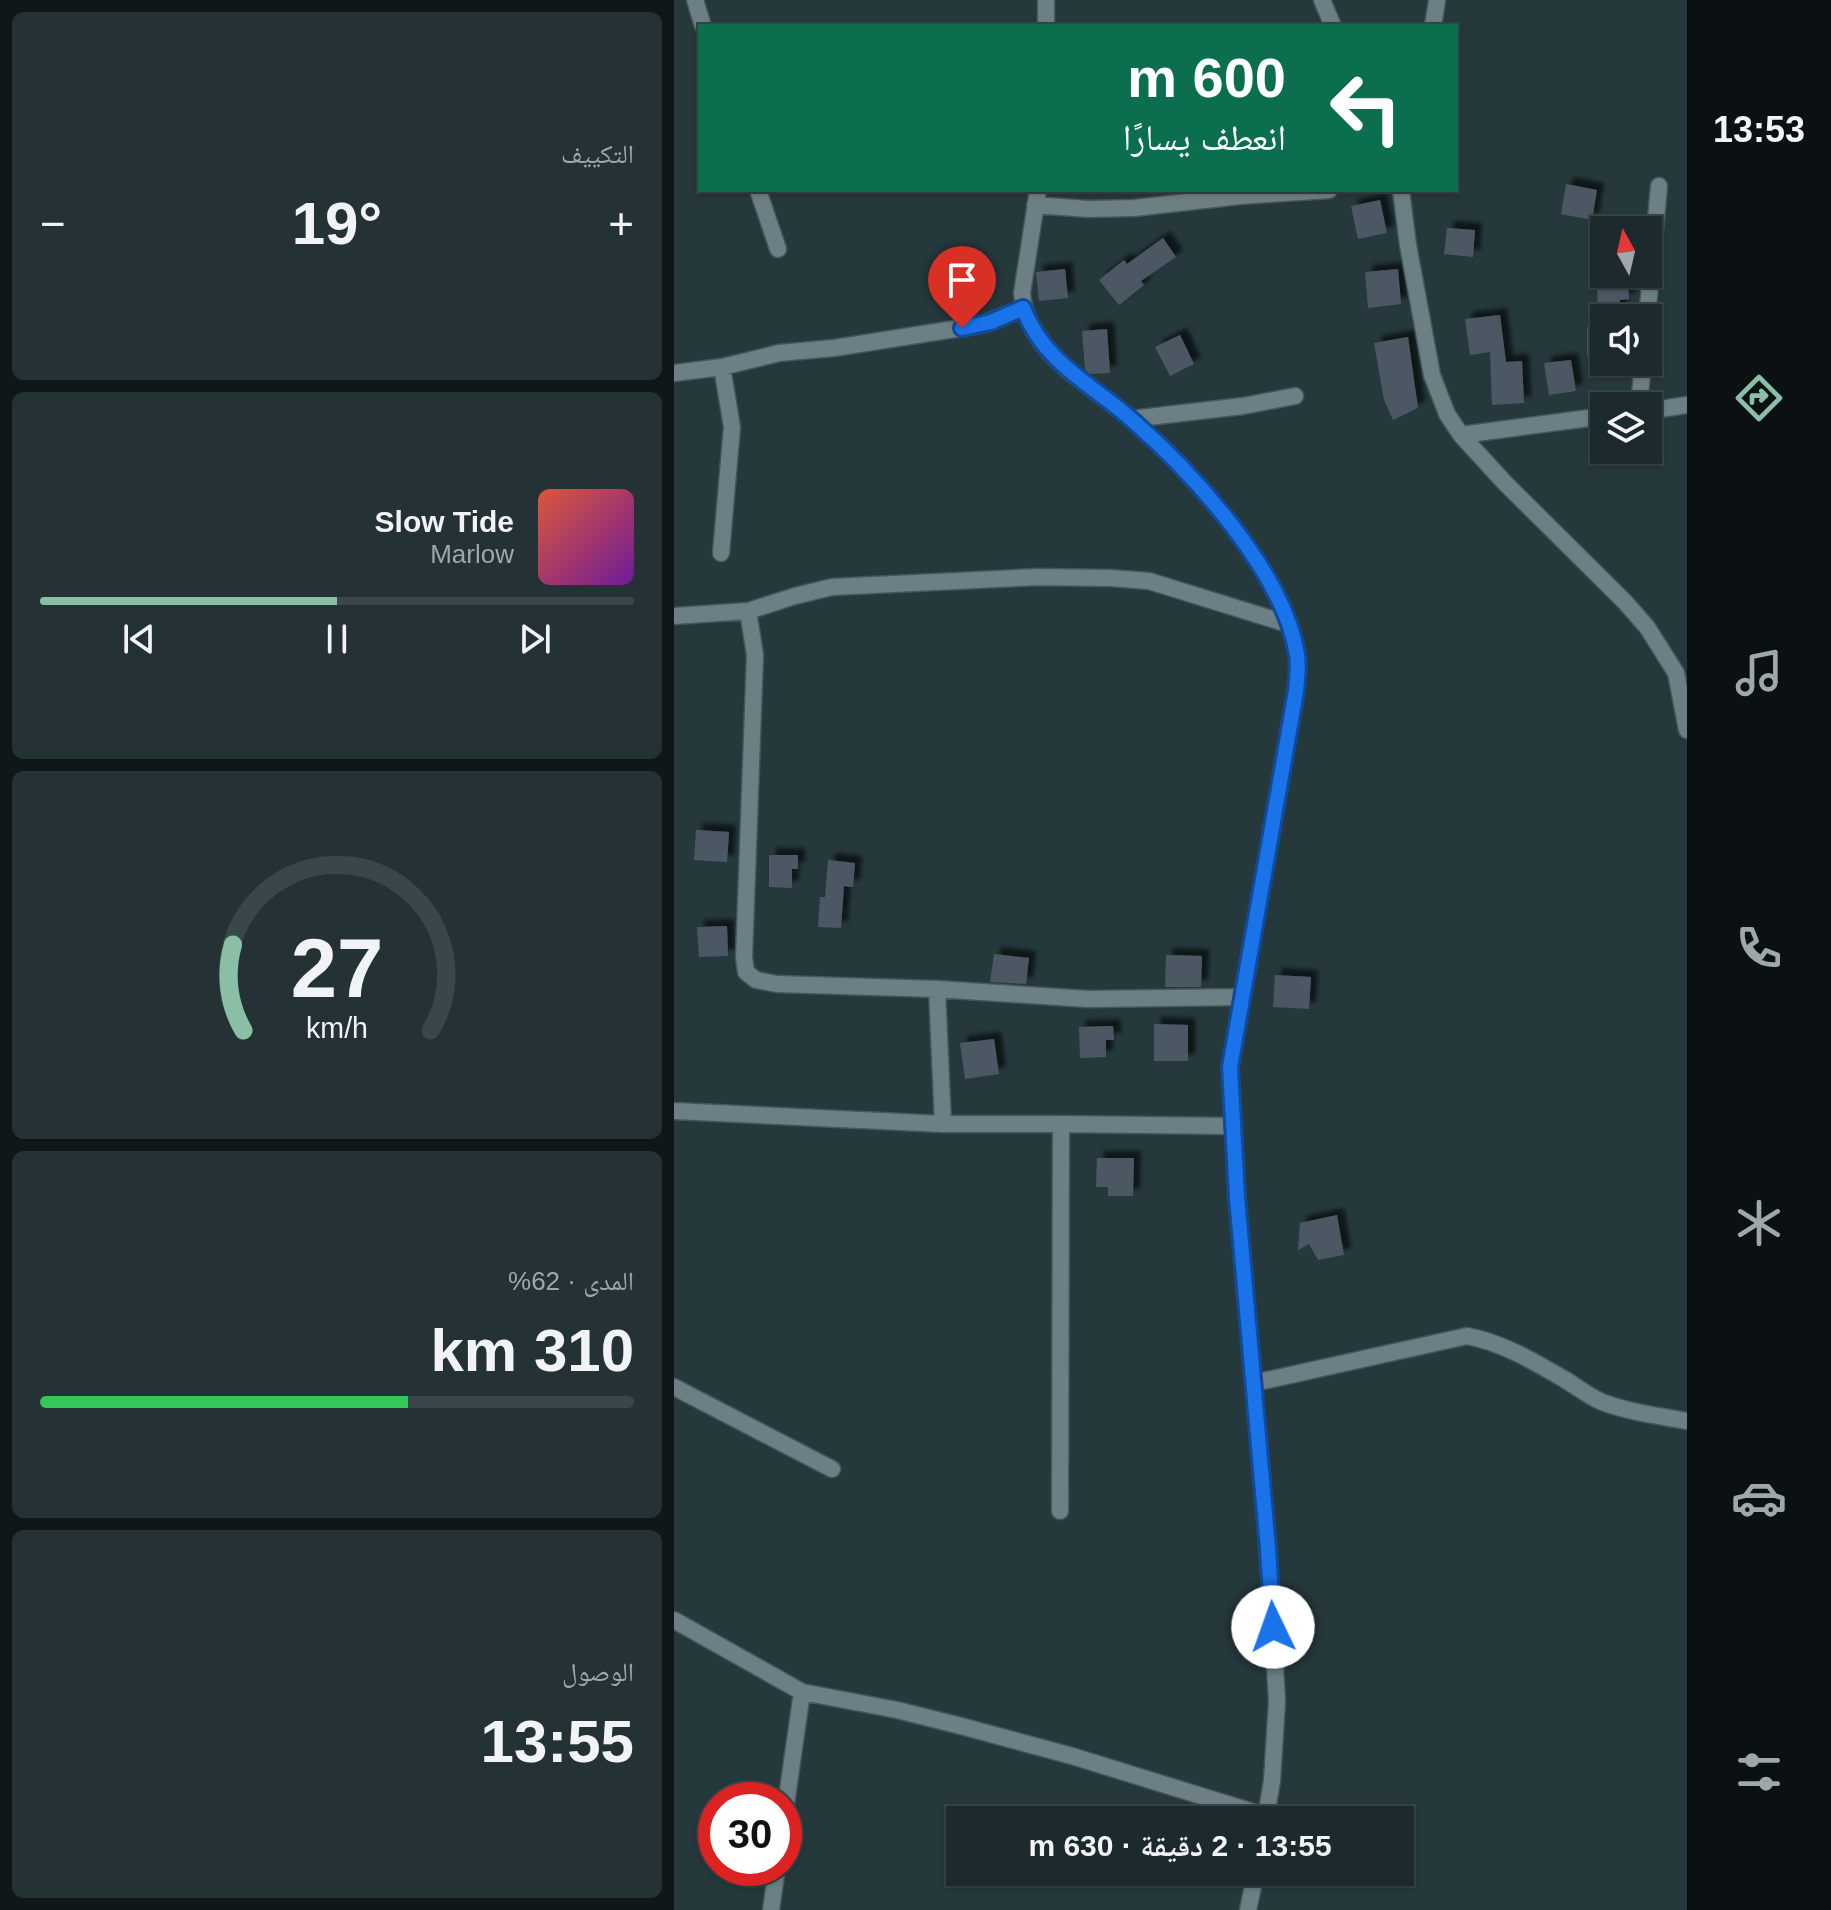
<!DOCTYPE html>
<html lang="ar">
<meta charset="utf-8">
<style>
:root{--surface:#1c2a2d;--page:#253235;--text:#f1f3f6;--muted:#a0a7aa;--line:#3a4649;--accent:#8abfa5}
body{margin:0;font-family:Helvetica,"Noto Naskh Arabic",sans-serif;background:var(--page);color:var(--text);direction:rtl;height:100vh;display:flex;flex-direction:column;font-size:30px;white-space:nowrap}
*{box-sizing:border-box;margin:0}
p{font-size:26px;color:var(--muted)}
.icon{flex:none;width:44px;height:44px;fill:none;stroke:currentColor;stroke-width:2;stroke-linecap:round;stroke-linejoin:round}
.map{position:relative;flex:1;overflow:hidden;direction:ltr}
.side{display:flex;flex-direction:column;gap:12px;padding:12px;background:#0f1719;width:674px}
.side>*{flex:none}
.banner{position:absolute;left:24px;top:24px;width:760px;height:168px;border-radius:0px;box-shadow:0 2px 6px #0004,0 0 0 2px var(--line);direction:rtl;background:#0b6e4f;color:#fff;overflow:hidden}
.needle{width:52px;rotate:352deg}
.buttons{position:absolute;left:916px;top:216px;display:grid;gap:16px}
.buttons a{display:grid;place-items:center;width:72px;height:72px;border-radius:0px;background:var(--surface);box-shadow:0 2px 6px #0004,0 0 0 2px var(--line);font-size:40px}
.speed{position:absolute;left:24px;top:1782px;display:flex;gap:16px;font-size:40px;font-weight:700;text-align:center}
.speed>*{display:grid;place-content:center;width:104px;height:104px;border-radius:50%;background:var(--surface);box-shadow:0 2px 6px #0004,0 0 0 2px var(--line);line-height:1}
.speed .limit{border:12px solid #d22;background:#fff;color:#111}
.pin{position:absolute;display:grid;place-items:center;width:68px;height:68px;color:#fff;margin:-82px -34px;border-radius:50% 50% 50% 0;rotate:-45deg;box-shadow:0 0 8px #0007}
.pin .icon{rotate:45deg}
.me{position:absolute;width:88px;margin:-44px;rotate:357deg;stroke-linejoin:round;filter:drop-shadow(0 0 6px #0008)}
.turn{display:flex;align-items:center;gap:28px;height:168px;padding:0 40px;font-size:36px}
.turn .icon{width:104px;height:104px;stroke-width:2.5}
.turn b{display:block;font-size:56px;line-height:68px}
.big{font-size:60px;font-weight:800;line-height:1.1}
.side .widget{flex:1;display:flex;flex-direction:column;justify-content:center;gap:12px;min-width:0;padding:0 28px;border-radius:12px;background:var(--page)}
.side .dial{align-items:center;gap:0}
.dial svg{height:208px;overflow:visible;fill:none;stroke:var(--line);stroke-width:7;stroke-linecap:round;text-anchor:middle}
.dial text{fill:var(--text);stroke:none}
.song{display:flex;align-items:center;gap:24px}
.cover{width:96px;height:96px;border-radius:12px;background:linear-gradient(135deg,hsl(10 70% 55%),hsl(280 70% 35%))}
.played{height:8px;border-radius:4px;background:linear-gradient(90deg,var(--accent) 50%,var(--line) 50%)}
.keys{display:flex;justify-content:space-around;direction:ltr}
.heat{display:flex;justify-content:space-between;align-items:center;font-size:44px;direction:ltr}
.charge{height:12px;border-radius:6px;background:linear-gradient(90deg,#34c759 62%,var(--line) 0)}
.trip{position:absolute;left:272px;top:1806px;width:468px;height:80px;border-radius:0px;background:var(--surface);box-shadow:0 2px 6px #0004,0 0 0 2px var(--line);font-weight:800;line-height:80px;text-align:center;direction:rtl}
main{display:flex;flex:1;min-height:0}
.tabs{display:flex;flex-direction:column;width:144px;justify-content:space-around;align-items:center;background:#0b1112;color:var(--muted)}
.tabs .icon{width:56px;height:56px}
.tabs .active{color:var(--accent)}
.tabs b{font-size:36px;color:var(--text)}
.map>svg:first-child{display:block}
.building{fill:#4b5964;filter:url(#shadow)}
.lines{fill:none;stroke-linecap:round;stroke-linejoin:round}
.street-casing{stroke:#455559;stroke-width:19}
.street{stroke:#6b7f84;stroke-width:16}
.route-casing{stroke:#114b97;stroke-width:20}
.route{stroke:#1a73e8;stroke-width:14}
</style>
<main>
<nav class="tabs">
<b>13:53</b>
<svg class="icon active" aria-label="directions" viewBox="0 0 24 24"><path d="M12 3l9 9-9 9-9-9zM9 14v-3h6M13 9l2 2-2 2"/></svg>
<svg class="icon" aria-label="music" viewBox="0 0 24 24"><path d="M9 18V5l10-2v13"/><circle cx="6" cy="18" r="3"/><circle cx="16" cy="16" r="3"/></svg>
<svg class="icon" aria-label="phone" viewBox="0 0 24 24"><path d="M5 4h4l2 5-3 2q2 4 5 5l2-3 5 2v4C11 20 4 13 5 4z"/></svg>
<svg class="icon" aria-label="climate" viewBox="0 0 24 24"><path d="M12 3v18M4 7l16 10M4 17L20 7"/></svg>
<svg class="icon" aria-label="car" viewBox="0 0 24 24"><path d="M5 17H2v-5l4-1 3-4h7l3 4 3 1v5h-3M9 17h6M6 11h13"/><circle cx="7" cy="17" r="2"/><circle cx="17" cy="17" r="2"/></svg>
<svg class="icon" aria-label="filters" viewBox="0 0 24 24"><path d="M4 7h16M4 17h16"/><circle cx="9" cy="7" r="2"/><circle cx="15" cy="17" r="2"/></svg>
</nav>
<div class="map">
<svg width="1013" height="1910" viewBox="0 0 1013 1910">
<defs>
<filter id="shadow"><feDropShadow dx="7" dy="-7" stdDeviation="2" flood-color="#0009"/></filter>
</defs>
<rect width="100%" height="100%" fill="#25383c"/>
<path class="building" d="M892,184l31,6 -5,30 -31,-6z
M706,200l7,33 -29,6 -7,-33z
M773,228l28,2 -2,27 -29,-3z
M489,238l13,19 -35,24 3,4 -25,20 -20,-25 25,-20 3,4z
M391,269l3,29 -29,3 -3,-29z
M724,269l3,35 -33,4 -3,-36z
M954,279l1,20 -9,1v12l-22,1 -1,-32z
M826,315l6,47 16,-1 2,42 -32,2 -2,-53 -20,3 -5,-36z
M913,327h17v28l-17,1z
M433,329l3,44 -20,1 -5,-4 -3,-39z
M506,335l14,29 -24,12 -15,-29z
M734,337l10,71 -25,12 -9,-20 -10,-57z
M897,360l5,31 -27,4 -5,-32z
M22,830l33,2 -2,30 -33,-2z
M95,855h29v14h-6v19l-23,-1z
M154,860l27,3 -2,24 -9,-1 -3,42 -23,-1 2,-30h5z
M53,926l1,30 -29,1 -2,-30z
M320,954l35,4 -3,26 -36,-2z
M492,955l36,1 -1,31h-36z
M601,975l36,2 -2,32 -36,-2z
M480,1024l34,1v36h-34z
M439,1026l1,14h-8v17l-26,1 -1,-31z
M320,1039l5,35 -34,5 -5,-36z
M423,1158h37l-1,38h-25v-9h-12z
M663,1215l7,40 -26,5 -9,-16 -11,6 2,-27z"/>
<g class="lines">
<g class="street-casing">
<path id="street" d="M21,0l8,26
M648,0l11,26
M372,26v-26
M759,26l4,-26
M84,190l20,59
M727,190l7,55 24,130 15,39 14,21 44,48 120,119 22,25 29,46 11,57
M361,205l53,4 46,-1 106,-12 89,-6
M973,318l12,-132
M0,373l48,-6 57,-14 55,-5 146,-23 43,-17
M965,406l4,-44
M974,411l39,-6
M457,419l112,-13 52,-10
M787,435l143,-19
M47,553l11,-126 -10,-60
M0,616l74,-5
M263,989l6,135
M567,997l-153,2 -151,-10 -160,-5 -21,-4 -10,-8 -2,-15 11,-302 -7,-44 47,-15 37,-9 205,-10 73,1 39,3 139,43
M0,1111l269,13h118l-1,387
M387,1124l171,2
M580,1383l213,-47c34,6 68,26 97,43 12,7 24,17 38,23 26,10 57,14 85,19
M0,1387l158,82
M0,1620l128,72 95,18 64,16 111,30 194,60 6,-35 5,-80 -9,-152 -31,-352 -7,-130 66,-376c1,-12 3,-24 1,-36 -14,-83 -105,-184 -167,-237 -41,-35 -103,-63 -108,-125l16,-103
M110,1818l18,-126
M97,1910l6,-42
M574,1910l8,-38"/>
</g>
<use href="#street" class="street"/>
</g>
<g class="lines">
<g class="route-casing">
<path id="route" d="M288,328l29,-6 32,-14c22,56 66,74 108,111 62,54 153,153 166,236 2,12 0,24 -1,36l-66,376 7,130 31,352 5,78"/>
</g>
<use href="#route" class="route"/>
</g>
</svg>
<div class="buttons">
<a><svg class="needle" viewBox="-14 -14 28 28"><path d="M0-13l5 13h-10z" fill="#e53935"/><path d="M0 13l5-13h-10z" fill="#a0a7aa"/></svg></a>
<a><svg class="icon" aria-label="sound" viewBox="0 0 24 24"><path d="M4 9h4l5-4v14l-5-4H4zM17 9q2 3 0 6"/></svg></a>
<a><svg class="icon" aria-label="layers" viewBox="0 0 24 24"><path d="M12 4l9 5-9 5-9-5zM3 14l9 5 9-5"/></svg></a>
</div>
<div class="speed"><div class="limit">30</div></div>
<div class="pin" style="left:288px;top:328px;background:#d93025"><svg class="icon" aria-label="arrive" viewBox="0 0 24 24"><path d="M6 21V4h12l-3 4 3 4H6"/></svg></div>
<svg class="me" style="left:599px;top:1627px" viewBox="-20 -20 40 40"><circle r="19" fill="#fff"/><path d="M0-13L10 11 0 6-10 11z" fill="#1a73e8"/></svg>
<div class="trip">13:55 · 2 دقيقة · 630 m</div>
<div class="banner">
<div class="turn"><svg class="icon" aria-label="left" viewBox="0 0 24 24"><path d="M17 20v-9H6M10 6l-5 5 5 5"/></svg><div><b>600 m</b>انعطف يسارًا</div></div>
</div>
</div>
<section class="side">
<div class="widget"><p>التكييف</p>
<div class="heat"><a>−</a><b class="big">19°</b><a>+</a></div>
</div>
<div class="widget">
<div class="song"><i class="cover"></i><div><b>Slow Tide</b><p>Marlow</p></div></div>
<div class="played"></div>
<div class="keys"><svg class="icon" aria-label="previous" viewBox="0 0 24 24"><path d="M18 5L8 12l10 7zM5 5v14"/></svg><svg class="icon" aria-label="pause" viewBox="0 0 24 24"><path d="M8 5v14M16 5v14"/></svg><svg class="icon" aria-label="next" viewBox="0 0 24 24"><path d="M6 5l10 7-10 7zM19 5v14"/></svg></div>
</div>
<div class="widget dial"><svg viewBox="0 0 100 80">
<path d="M14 69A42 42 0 1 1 86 69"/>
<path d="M14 69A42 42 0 0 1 10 36" stroke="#8abfa5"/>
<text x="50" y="56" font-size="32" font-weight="700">27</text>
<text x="50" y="72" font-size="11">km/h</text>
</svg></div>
<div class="widget"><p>المدى · 62%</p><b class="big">310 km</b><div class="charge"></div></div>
<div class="widget"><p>الوصول</p><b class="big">13:55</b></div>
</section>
</main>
